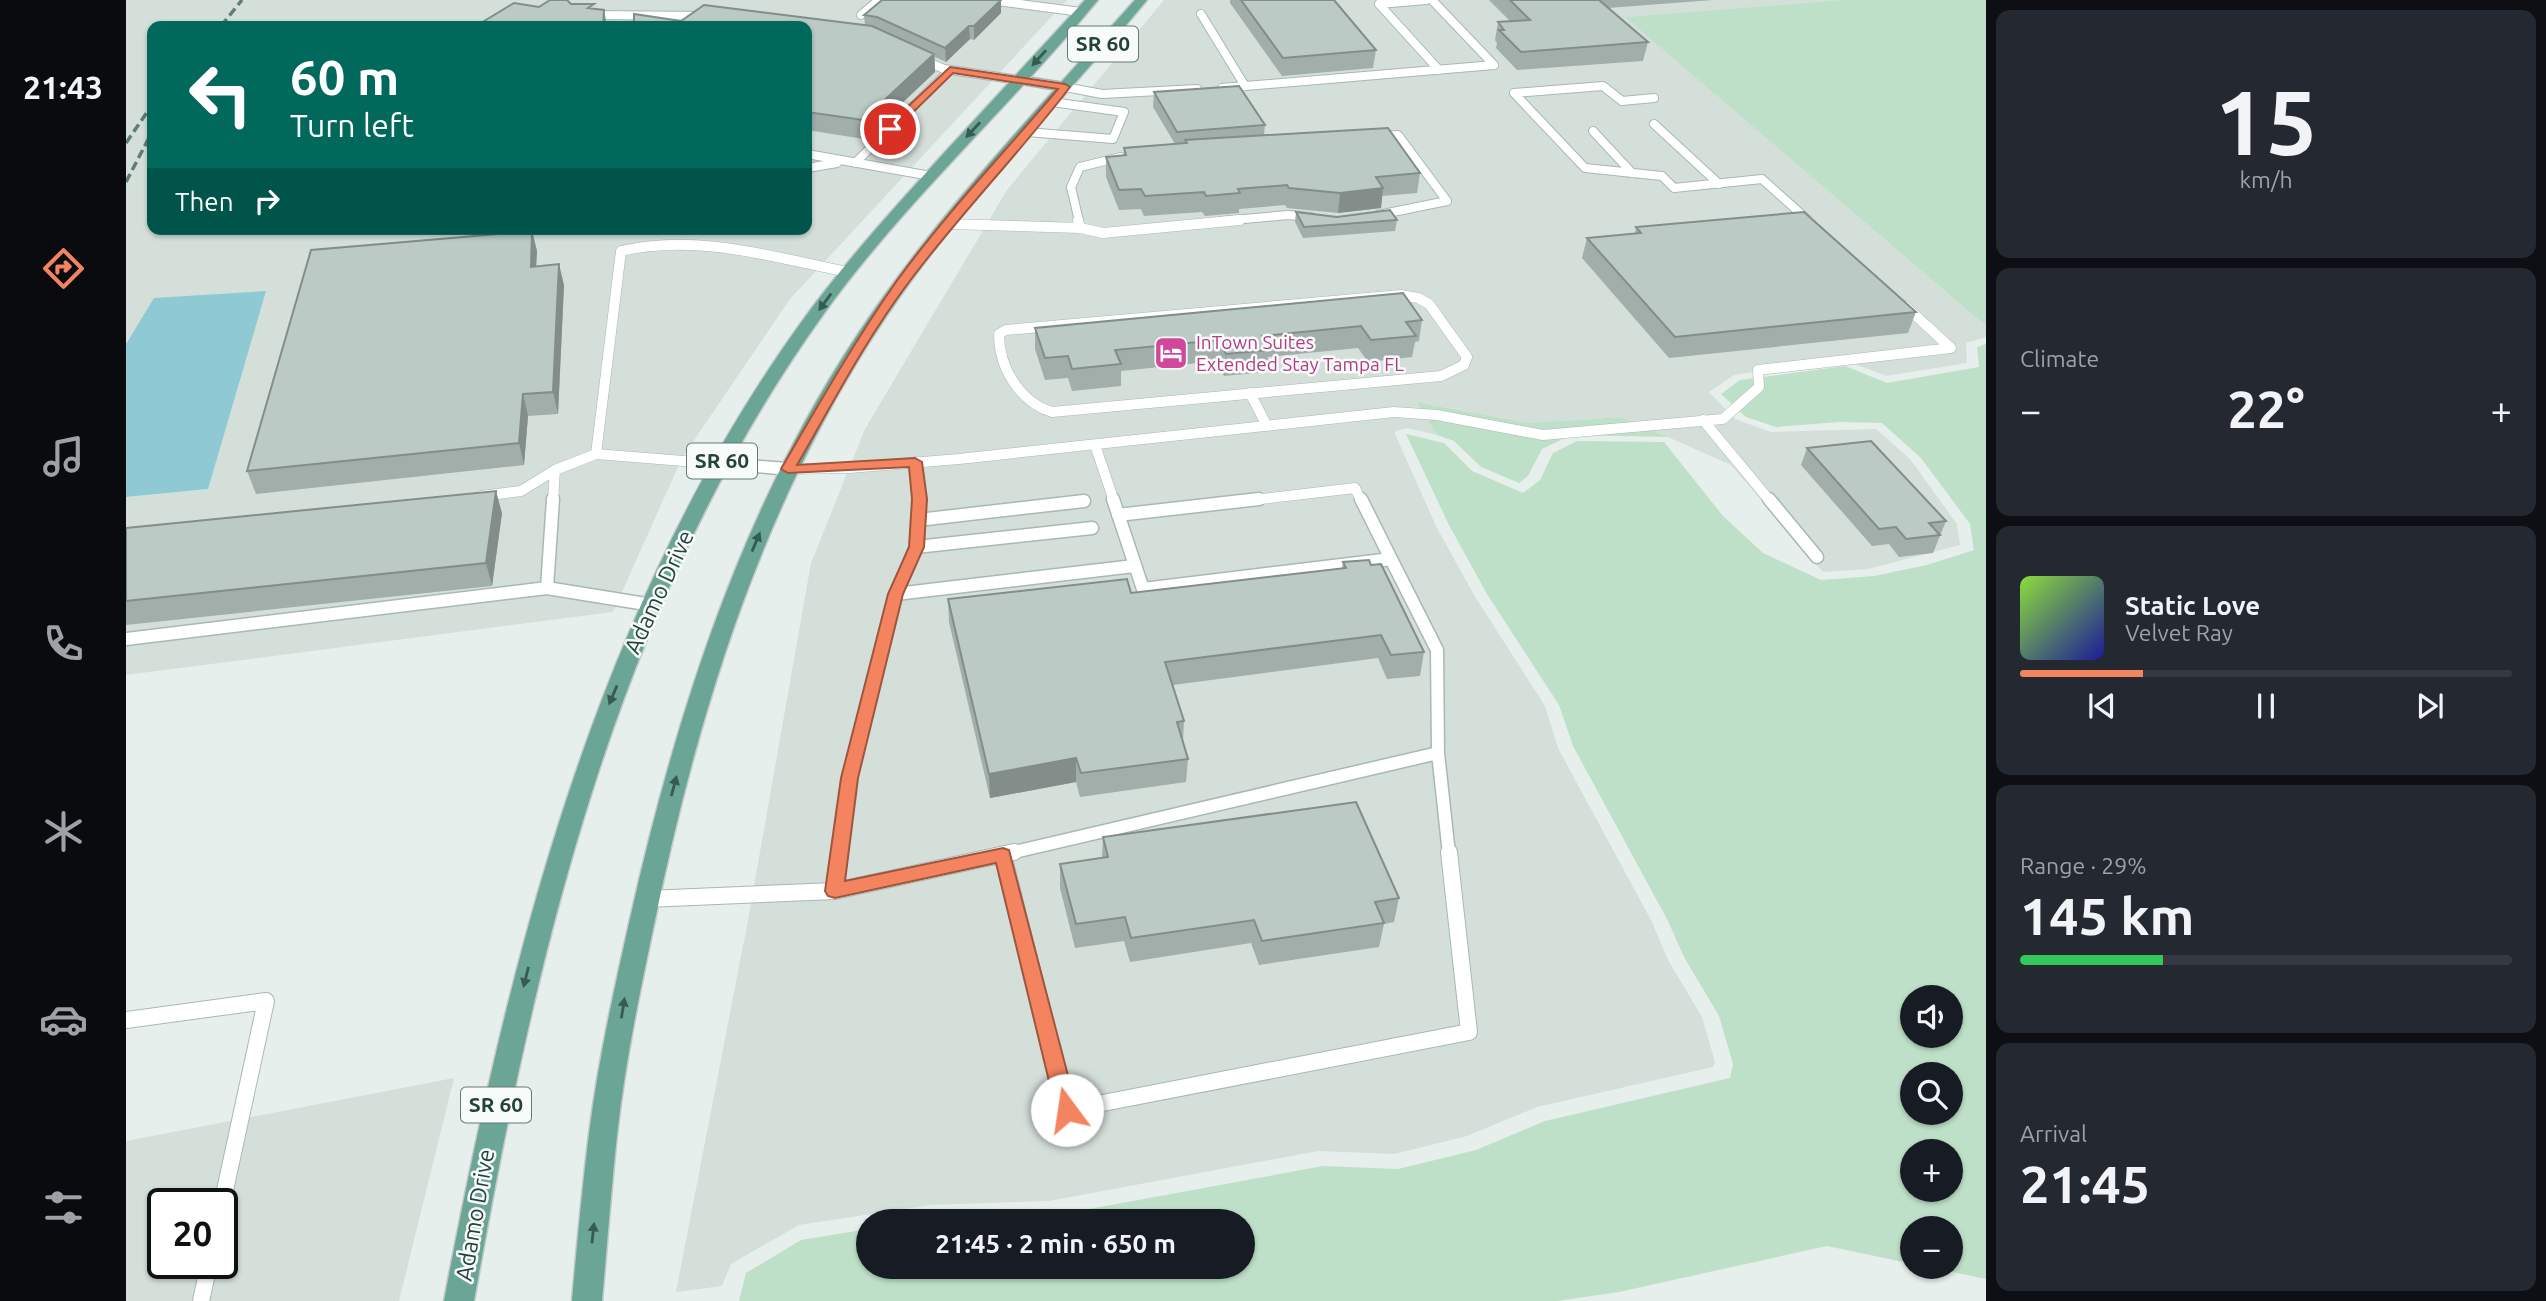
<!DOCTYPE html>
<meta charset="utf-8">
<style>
:root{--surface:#171b24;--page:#242831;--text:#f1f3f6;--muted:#9ea1a6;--line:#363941;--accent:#f4845f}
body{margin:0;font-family:Ubuntu,sans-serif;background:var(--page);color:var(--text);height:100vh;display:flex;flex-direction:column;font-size:26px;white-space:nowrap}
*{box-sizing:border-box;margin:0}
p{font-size:23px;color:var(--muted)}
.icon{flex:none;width:38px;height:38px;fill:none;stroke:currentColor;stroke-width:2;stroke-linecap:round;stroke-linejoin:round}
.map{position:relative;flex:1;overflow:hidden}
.sheet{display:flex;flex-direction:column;gap:10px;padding:10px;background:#0d0f14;width:560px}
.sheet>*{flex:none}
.banner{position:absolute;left:21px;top:21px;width:665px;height:214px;border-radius:14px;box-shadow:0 2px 5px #0004;background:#00695c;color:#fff;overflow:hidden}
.buttons{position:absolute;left:1774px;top:985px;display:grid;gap:14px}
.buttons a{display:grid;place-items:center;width:63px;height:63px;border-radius:50%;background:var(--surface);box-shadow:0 2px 5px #0004;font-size:35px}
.speed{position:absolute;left:21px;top:1188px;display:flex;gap:14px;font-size:35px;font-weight:700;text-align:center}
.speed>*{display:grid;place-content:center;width:91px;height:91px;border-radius:50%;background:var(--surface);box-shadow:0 2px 5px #0004;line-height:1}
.speed .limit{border:4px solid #111;border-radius:10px;background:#fff;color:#111}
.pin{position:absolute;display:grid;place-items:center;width:60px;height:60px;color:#fff;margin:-30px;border:4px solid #fff;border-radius:50%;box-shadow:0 2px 7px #0007}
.me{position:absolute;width:77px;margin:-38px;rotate:346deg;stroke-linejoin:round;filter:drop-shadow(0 0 5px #0008)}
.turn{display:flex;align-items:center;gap:24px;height:147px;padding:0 28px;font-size:32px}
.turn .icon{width:91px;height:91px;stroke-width:2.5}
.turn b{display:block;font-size:49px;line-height:60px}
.then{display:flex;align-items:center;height:66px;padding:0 28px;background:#0003;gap:14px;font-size:26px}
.big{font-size:52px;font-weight:700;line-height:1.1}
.sheet .card{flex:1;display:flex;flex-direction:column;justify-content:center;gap:10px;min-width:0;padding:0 24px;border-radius:14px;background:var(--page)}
.sheet .dial{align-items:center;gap:0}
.dial b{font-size:91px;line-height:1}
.song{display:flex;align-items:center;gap:21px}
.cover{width:84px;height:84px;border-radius:10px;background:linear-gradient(135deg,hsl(90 70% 55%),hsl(240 70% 35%))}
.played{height:7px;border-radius:4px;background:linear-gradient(90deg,var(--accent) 25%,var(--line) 25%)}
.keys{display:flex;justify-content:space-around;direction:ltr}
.heat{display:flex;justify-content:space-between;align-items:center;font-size:38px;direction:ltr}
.charge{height:10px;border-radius:5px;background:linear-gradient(90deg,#34c759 29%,var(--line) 0)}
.trip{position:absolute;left:730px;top:1209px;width:399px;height:70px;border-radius:35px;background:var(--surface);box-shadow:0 2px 5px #0004;font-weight:700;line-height:70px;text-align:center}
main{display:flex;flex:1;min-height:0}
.dock{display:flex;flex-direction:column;width:126px;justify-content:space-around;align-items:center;background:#090b0e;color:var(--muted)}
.dock .icon{width:49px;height:49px}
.dock .current{color:var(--accent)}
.dock b{font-size:32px;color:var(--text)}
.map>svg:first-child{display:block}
.built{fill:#d4dfda;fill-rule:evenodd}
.green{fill:#bfe0c8;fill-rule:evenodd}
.water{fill:#8ec9d4}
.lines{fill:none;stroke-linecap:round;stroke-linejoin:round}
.lane-far3-casing{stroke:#a8b8b2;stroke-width:10}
.lane-far2-casing{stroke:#a8b8b2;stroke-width:11}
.lane-far1-casing{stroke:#a8b8b2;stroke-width:15}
.lane-casing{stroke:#a8b8b2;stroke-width:18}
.street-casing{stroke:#a8b8b2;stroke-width:3}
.primary-casing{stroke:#c2cac8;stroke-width:3}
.lane-far3{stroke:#fff;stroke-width:8}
.lane-far2{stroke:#fff;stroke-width:10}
.lane-far1{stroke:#fff;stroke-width:12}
.lane{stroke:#fff;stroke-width:16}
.street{fill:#fff;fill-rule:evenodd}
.primary{fill:#6aa596;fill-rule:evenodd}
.rail{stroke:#5f7d75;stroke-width:3.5;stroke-dasharray:9 4.5;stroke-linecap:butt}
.wall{fill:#a1aea9}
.shaded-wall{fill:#838d89}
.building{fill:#bbcac4;stroke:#838d89;stroke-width:2}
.oneway{fill:#365b51}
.route{fill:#f4845f;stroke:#9f563e;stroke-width:2}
.labels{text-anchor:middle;stroke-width:5;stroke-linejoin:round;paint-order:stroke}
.far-hotel-label{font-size:19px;fill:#b23c85;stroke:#f7fbf9;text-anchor:start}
.shield{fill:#f7fbf9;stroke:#637a73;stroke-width:2}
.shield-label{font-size:21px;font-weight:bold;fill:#24423a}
.street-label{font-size:23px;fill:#24423a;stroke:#f7fbf9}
</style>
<main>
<nav class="dock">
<b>21:43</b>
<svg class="icon current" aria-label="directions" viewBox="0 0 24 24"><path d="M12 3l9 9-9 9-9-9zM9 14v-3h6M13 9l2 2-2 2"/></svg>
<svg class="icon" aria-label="music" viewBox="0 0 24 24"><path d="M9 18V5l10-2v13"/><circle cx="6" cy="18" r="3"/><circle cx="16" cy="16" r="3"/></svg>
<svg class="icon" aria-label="phone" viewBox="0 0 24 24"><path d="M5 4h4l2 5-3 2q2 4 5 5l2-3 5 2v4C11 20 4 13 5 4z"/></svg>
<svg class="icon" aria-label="climate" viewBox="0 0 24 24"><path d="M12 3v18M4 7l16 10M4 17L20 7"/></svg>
<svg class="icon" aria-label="car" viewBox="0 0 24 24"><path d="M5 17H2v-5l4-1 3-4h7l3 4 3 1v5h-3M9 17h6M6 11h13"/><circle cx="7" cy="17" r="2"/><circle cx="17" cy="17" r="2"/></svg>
<svg class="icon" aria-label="filters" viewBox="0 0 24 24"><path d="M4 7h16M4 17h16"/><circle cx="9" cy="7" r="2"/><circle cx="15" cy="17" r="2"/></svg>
</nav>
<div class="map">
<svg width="1860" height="1301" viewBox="0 0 1860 1301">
<rect width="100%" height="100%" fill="#e6efeb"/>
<path class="built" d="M0,0h941l-277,299 -108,159 -69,154 -487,63v-178l82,-8 -78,-153 -4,8zM26,26h655v203h-655z
M1038,0h676l-214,17 360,309v11l-20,6 1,20 -81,13 -34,-13 -68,4 -50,8 -25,17 26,27 36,13 105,-3 34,30 47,65 3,21 -92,24 -45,3 -92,-107 -108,-48 -94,6 -111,-21 19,33 -30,-7 -11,3 -1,3 41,92 38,69 71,111 13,42 94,174 16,38 34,57 13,45 -2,5 -176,40 -70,29 -73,18 -76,-3 -269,50 -119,4 -131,20 -68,39 -9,22 -46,6 72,-372 63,-357 54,-134 142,-239z
M328,1078l-55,223h-273v-160zM37,1204h59v60h-59z"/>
<path class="green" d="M1714,0h146v326l-361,-309z
M1860,344v935l-58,-12h23v-39h-38v36l-86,-18 -208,46 -62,9h-818l7,-28 55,-33 67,-11v38h374v-45l-320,-1 129,-5 272,-50 75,3 78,-19 69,-29 185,-43 3,-14 -14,-48 -35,-59 -16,-36 -95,-175 -14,-41 -72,-111 -38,-69 -43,-91 38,9 28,28 51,22 17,-13 13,-27 24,-12 87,1 59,74 40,37 58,27 53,-4 53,-11 47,-15 -4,-26 -49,-66 -39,-35 -43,-1 -63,5 -30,-10 -25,-23 19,-14 105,-14 42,17 92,-16 -2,-20zM1787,998h38v38h-38zM1787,1074h38v39h-38zM1787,1152h38v38h-38z
M1291,402l112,21 93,-6 46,20 -97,-2 -29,14 -14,27 -9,7 -38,-16 -27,-26 -17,-6z"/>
<path class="water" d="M140,291l-58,198 -82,8v-153l28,-46z"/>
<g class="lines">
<g class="lane-far3-casing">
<path id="lane-far3" d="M863,0l92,12
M1306,0l62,65
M1253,4l60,66
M1253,4l47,-4
M1075,14l44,72
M464,15l115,1
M735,15l18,-15
M795,59l23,10 75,11
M939,87l37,7 95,-5
M1096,88l272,-23
M1528,98l-32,3 -19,-15 -89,7 71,75 77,8 12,12 88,-9 47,42
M1528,124l65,60
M1467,131l39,42
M901,132l86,7 11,-27 -72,-10
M681,154l124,22
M729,163l95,-93
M681,168l30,-5
M1252,215l69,-14 -49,-66 -18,1
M953,221l-8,-34 9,-20 41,-10
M1096,221l66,-6 23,2"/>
</g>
<g class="lane-far2-casing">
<path id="lane-far2" d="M1681,220l3,2
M822,224l132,4 -2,-8
M954,228l23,5 137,-13
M1275,295l17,3 11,6 38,53 -3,8 -23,11 -389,36c-32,-10 -53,-44 -53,-78l7,-4z
M1124,393l17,33
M1577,420l67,81
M969,445l19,56
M789,462l5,39
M595,464l-125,-10 25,-203c75,-18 152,6 226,21
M662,469l61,-1 110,-9 435,-47 43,3 106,20 180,-16 36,-32 -1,-17 193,-22 -46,-42
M355,496l40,-5 34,-21 41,-16
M427,501l2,-31
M1118,501l111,-13 6,13"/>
</g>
<g class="lane-far1-casing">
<path id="lane-far1" d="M1235,499l30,60
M1643,499l48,58
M992,515l141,-16
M792,520l166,-19
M790,547l176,-19
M421,588l6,-89
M770,594l238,-28
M0,639l421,-51 105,17
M1312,753l11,101
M714,854l10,-76 46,-184 20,-47 4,-48
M880,854l432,-101 -1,-103 -46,-91 -248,30 -30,-90"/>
</g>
<g class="lane-casing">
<path id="lane" d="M877,855l64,255 402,-78 -20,-180
M709,891l179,-39
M521,899l188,-8 5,-39
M0,1020l140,-19 -44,203
M75,1301l8,-37"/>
</g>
<g class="street-casing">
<path id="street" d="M893,76l46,7 7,4 -7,4 -51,-8 -1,-3z
M595,458l67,5 9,6 -9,6 -73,-7 -3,-4z"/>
</g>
<g class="primary-casing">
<path id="primary" d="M959,0h13c-88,107 -192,200 -273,312 -209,290 -290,643 -351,989h-30c65,-342 150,-690 356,-977 44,-61 94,-116 144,-171 47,-51 94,-102 141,-153z
M1009,0h12c-26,32 -54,62 -81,93 -69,78 -138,157 -194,245 -113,177 -175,378 -217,582 -15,71 -30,142 -38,215 -6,55 -10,111 -15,166h-30c5,-56 10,-112 17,-167 9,-72 25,-144 41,-215 46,-204 110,-406 226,-582 80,-122 182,-228 279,-337z"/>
</g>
<use href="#lane-far3" class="lane-far3"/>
<use href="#lane-far2" class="lane-far2"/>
<use href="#lane-far1" class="lane-far1"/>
<use href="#lane" class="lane"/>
<use href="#street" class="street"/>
<use href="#primary" class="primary"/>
<path class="rail" d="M95,26l21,-26
M0,143l26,-38
M0,182l26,-50"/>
</g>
<path class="wall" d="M875,0v13l-27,27 -4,-1 -24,23 -11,-5v15l-71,67 -57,-9v-104h-173l47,-5 184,4 -1,-10z
M1104,0h104l42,50 -3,18 -91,8 -52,-73z
M1363,0h224l-105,8 40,34 -5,19 -126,9 -21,-22 1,-5 -2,-3 3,-18h13z
M1028,92l111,33 -1,10 156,38 -3,20 -35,3 -1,12 -43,5 -51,-5 -2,-3 -46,4v4l-34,3 -3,-4 -58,4 -3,-7 -22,1 -13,-33v-20l18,-1v-8l51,-4 -22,-37z
M1170,212l41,5 60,3 -2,11 -92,7 -8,-16z
M1510,227l280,85 -8,21 -239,25 -87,-100 5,-20 48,-5z
M406,231l5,20 -1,15 28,19 -6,129 -30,2 -4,49 -268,29 -9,-23z
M1296,320l-3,21 -4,1 -3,15 -44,5 -10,-14 -90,9 -1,15 -43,4 -7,-15 -96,10v15l-49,5 -4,-13 -23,2 -10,-31v-21z
M1681,448l139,73 -13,32 -34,4 -10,-13 -17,2 -71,-81z
M376,513l-10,73 -366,39v-97z
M1217,562l81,90 -4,24 -33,3 -9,-21 -205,27 11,36 -1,20 5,18 -2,23 -106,15 -4,-15 -86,16 -41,-176 -1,-23 183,-6 211,-25z
M977,837l296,61 -5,24 -10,2 -5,23 -120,18 -8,-22 -121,19 -6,-21 -49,7 -15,-60v-24l42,-6z"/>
<path class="shaded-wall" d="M875,0v13l-27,27v-14z
M478,10l3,16h-4z
M843,26l1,13 -24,23 -1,-14z
M808,54l1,18 -71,67 -1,-19z
M1257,188l-2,20 -43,5 2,-20z
M406,231l5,20 -2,37 -4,-21z
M433,264l5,21 -6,129 -5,-22z
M397,394l5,22 -4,49 -5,-22z
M370,491l6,22 -10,73 -6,-23z
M950,758v24l-86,16 -1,-24z"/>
<path class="building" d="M424,0h17l4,4h23l-6,4 16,2 -1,16h-127l38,-23 25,4z
M756,0h119l-27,26h-5l-24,22 -68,-31 -13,-2z
M1115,0h93l42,50 -93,8z
M1384,0h89l49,42 -127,10 -22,-22h5l-6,-8 32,-2z
M578,5l168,21 62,28 -71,66 -56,-8v-86h-173v-12l47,7z
M1113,86l26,39 -88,7 -23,-40z
M1262,128l32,45 -44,4 7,11 -43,5 -51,-5 -2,-3 -49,4 2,4 -34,3 -2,-4 -59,4 -4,-7 -22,1 -13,-33 20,-2 -2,-7 63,-5 -2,-3z
M1264,210l7,10 -93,7 -8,-15 41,5z
M1678,212l112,100 -241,25 -88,-99 54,-5 -5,-6z
M406,231l-1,36 28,-3 -6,128 -30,2 -4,49 -272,28 64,-221z
M1277,293l19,27 -16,2 10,14 -45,4 -10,-14 -99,10 7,14 -43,4 -7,-14 -104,10 6,14 -49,5 -4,-13 -23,2 -10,-30z
M1745,441l75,80 -17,2 11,12 -34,4 -10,-12 -17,2 -72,-81z
M370,491l-10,72 -360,38v-73z
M1243,560l2,5 10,-1 43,88 -33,3 -10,-20 -216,27 19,59 -7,1 11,37 -107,14 -5,-15 -87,16 -41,-175 179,-20 4,14 215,-25 -3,-6z
M1230,802l43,96 -24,4 9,21 -122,18 -8,-21 -123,18 -6,-21 -49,7 -16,-60 48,-7 -5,-20z"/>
<defs><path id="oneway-solid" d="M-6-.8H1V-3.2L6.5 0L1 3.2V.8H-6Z" transform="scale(1.75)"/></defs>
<g class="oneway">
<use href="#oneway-solid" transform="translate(913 58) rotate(132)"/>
<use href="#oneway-solid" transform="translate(847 130) rotate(133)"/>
<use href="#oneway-solid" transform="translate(699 302) rotate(126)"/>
<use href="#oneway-solid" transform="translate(630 542) rotate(-67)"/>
<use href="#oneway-solid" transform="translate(487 695) rotate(113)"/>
<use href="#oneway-solid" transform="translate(548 786) rotate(-75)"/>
<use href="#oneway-solid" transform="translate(400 977) rotate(104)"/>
<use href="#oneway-solid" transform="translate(497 1008) rotate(-81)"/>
<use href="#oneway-solid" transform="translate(467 1233) rotate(-84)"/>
</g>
<path class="route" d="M824,67l115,17 5,3c-51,67 -110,127 -161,195 -43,57 -76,121 -112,183l118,-7 7,4 5,37 -3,48 -21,47 -45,184 -13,103 158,-33 6,2 68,260 -3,6 -7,2 -8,-2 -3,-6 -60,-247 -161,35 -7,-2 -3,-5 16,-113 47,-184 21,-47 3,-48 -3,-32 -121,6 -7,-4c37,-64 73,-127 115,-187 49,-68 108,-129 162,-193l-105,-16 -59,58h-8v-4z"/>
<defs>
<g id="hotel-square" transform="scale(1.75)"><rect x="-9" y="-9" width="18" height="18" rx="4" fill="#d1479c" stroke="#f7fbf9"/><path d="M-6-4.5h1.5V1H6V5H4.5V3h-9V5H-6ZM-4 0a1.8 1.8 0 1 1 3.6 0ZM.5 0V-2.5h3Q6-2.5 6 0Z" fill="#fff"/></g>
</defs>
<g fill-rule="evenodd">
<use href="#hotel-square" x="1045" y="353"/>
</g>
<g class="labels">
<g class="far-hotel-label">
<text x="1070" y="349">InTown Suites<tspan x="1070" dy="22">Extended Stay Tampa FL</tspan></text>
</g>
<g class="shield">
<rect x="942" y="26.5" width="70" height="35" rx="5"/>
<rect x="561" y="443.5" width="70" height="35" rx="5"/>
<rect x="335" y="1087.5" width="70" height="35" rx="5"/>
</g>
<g class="shield-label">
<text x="977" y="51">SR 60</text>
<text x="596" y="468">SR 60</text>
<text x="370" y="1112">SR 60</text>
</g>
<g class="street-label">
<text transform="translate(533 592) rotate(-65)" y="8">Adamo Drive</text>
<text transform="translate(349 1215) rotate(-80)" y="8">Adamo Drive</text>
</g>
</g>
</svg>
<div class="buttons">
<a><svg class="icon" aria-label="sound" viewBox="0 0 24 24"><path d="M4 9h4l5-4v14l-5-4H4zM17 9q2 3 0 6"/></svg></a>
<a><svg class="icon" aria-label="search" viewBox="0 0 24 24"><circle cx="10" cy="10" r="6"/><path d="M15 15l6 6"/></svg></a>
<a>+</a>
<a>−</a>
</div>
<div class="speed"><div class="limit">20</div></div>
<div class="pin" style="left:764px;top:129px;background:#d93025"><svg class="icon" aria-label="arrive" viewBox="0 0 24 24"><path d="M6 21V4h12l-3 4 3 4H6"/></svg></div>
<svg class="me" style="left:941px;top:1110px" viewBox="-20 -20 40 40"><circle r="19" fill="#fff"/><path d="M0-13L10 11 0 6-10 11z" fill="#f4845f"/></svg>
<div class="trip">21:45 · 2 min · 650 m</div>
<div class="banner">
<div class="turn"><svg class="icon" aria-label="left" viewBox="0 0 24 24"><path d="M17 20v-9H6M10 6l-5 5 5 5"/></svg><div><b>60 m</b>Turn left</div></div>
<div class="then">Then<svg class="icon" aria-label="right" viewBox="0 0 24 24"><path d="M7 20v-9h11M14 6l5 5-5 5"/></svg></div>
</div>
</div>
<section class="sheet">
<div class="card dial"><b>15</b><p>km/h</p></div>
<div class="card"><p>Climate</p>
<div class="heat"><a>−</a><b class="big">22°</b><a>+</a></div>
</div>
<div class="card">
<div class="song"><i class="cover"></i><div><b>Static Love</b><p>Velvet Ray</p></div></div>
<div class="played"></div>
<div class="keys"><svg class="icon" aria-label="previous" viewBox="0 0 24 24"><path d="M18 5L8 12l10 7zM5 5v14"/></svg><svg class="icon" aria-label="pause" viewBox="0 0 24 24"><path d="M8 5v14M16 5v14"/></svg><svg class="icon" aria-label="next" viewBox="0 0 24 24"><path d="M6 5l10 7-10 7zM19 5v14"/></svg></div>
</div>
<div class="card"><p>Range · 29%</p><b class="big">145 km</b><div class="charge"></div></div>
<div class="card"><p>Arrival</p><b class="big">21:45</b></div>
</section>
</main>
